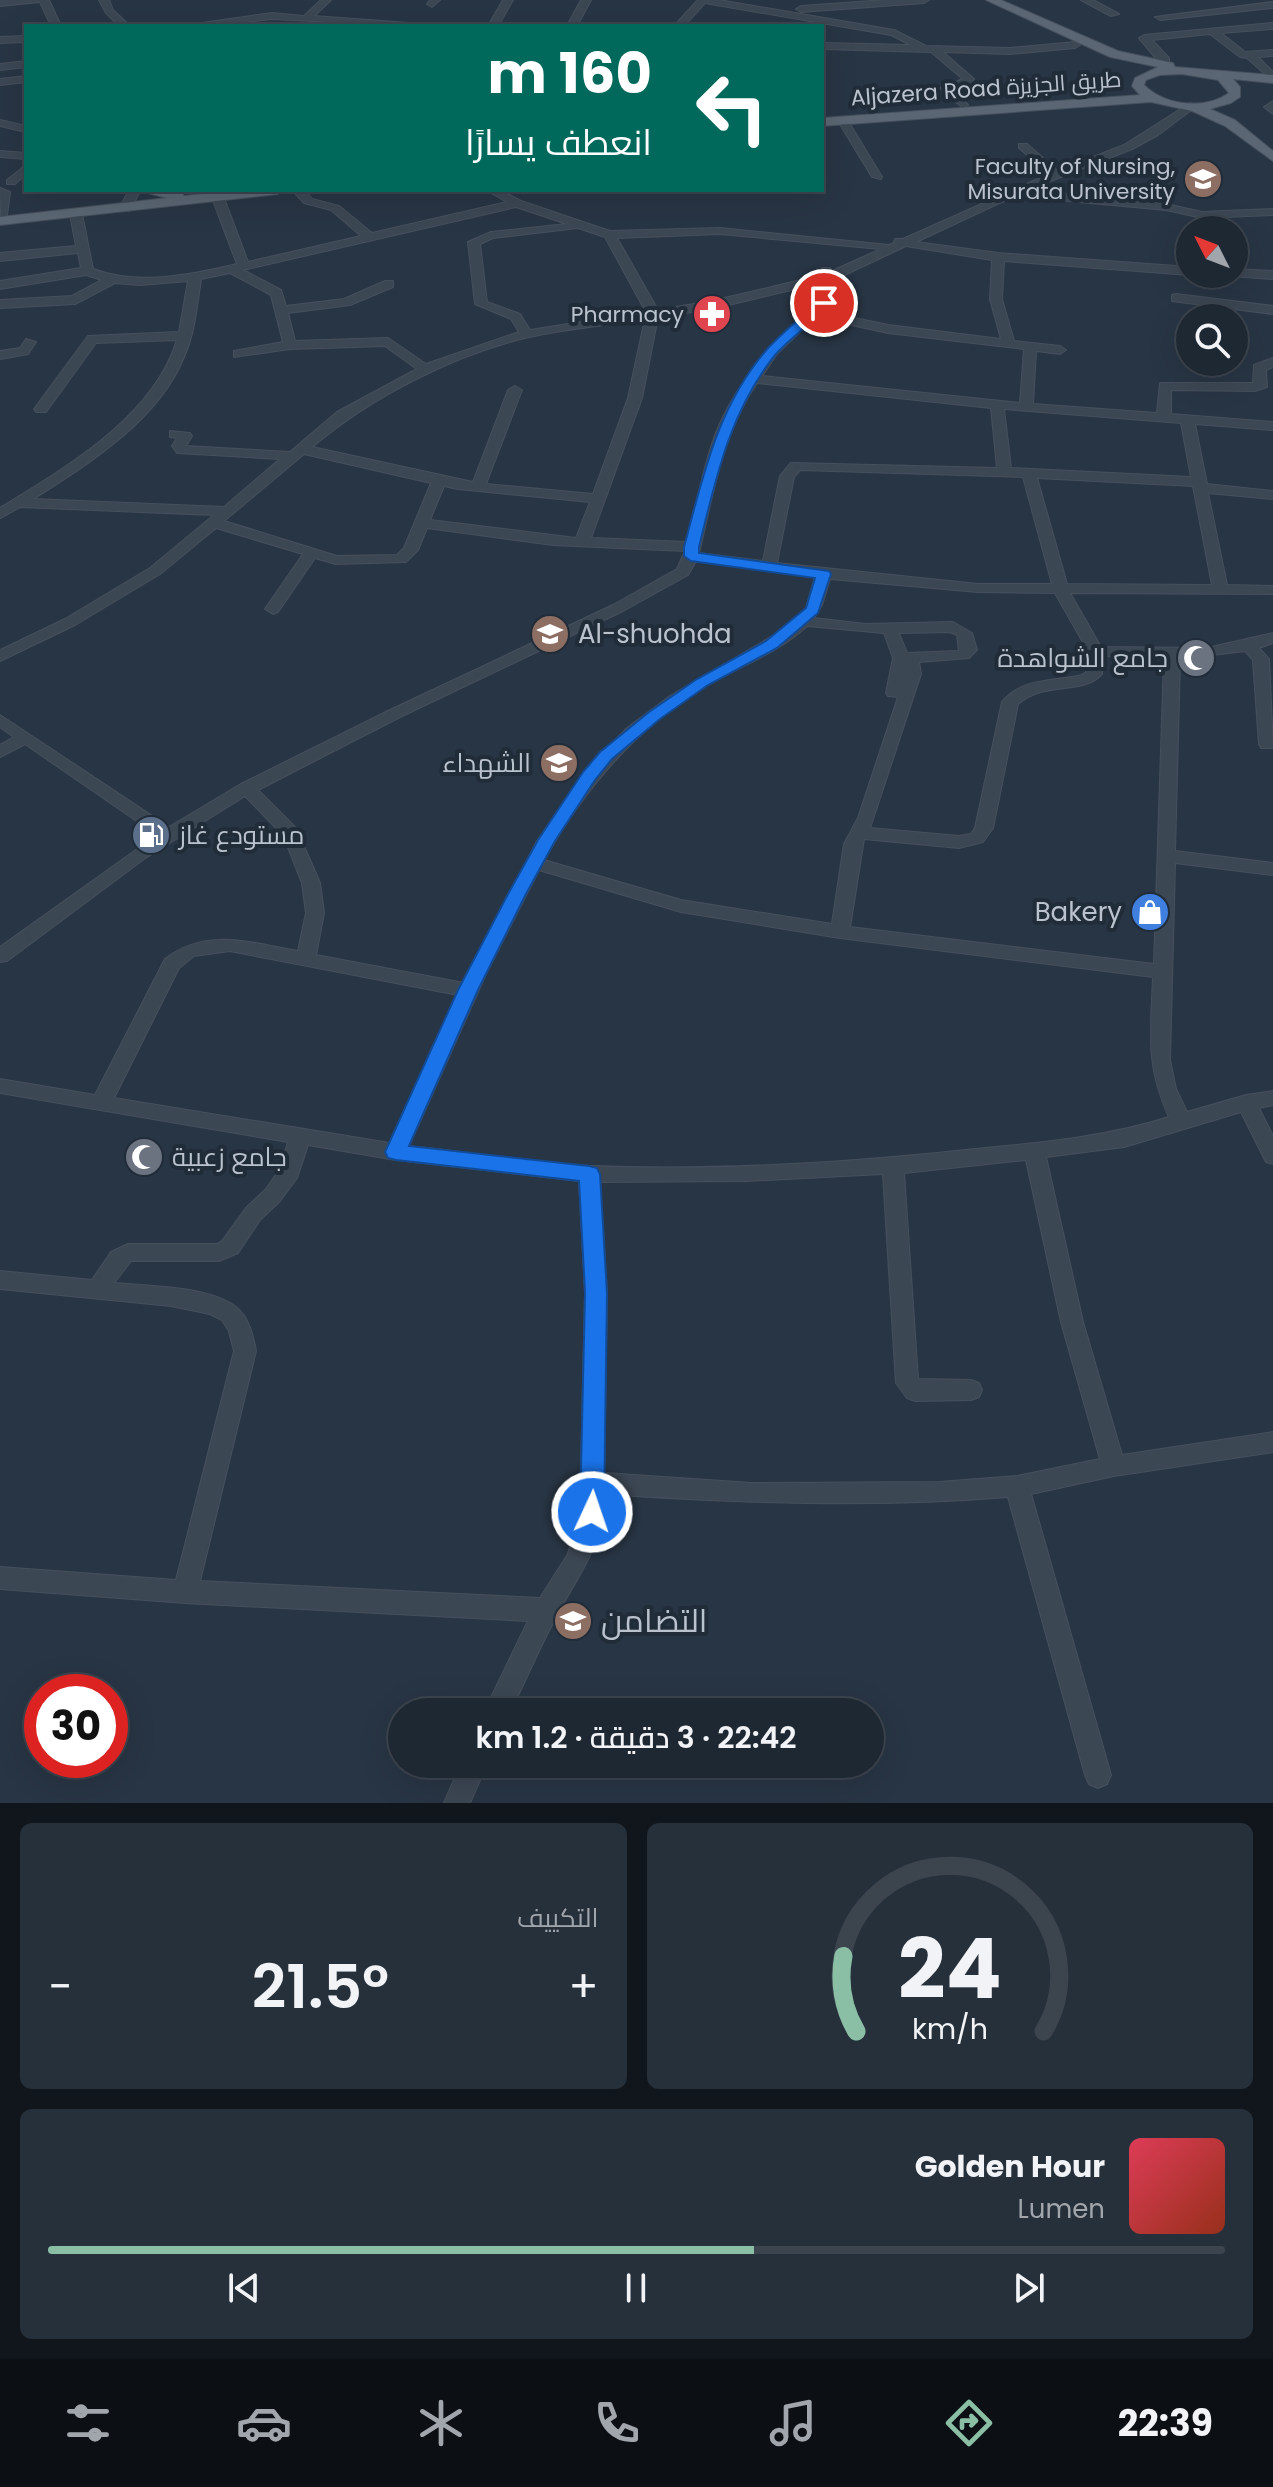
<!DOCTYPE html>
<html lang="ar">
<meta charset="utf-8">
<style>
:root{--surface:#1e2833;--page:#26303b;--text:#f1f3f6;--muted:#a1a6ac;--line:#3c444e;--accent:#8abfa5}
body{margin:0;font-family:Poppins,Cairo,sans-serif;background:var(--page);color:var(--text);direction:rtl;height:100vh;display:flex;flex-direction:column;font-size:30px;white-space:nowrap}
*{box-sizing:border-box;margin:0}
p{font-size:26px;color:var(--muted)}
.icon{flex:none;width:44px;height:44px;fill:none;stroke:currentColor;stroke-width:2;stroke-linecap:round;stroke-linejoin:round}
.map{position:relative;height:1803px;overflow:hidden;direction:ltr}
.sheet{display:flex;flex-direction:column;gap:20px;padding:20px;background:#10161c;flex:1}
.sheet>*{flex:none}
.top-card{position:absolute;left:24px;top:24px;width:800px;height:168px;border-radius:0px;box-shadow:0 8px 32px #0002,0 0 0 2px var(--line);direction:rtl;background:#00695c;color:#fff;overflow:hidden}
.needle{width:52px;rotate:312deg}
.fabs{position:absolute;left:1176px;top:216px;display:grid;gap:16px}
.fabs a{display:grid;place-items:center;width:72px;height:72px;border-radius:50%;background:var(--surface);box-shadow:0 8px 32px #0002,0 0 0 2px var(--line);font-size:40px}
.speed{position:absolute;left:24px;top:1674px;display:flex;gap:16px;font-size:40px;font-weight:700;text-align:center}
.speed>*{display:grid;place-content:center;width:104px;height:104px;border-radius:50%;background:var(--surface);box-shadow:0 8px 32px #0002,0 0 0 2px var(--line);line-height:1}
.speed .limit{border:12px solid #d22;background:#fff;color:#111}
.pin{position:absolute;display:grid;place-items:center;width:68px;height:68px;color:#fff;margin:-34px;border:4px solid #fff;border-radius:50%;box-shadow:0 2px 8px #0007}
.me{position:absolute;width:88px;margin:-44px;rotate:3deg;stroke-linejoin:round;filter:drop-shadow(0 0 6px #0008)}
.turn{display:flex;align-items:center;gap:28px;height:168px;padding:0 40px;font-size:36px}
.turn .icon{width:104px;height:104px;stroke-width:2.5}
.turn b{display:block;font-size:56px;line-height:68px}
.big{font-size:60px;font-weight:600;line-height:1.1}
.sheet .widget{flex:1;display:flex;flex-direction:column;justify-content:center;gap:12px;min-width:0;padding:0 28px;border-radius:12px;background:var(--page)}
.sheet .dial{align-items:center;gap:0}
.dial svg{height:208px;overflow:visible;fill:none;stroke:var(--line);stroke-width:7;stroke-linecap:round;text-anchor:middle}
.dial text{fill:var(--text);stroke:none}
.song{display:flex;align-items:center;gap:24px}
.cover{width:96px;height:96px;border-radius:12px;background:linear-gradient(135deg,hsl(350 70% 55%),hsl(10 70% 35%))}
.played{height:8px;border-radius:4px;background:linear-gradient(90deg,var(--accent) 60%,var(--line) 60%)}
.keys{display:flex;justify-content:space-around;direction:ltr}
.heat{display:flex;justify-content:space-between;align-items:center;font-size:44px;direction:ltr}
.sheet .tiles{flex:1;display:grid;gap:20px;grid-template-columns:1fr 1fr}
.widget:last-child{grid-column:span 2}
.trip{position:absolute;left:388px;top:1698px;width:496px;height:80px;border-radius:40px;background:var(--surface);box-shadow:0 8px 32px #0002,0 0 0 2px var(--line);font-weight:600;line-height:80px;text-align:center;direction:rtl}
.menu{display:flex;height:128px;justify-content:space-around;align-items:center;background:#0c1014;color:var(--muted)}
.menu .icon{width:56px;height:56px}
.menu .active{color:var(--accent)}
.menu b{font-size:36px;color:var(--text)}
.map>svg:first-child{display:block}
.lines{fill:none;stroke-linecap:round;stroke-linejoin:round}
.minor-casing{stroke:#46505d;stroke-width:2}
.major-casing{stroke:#46505d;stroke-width:2}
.minor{fill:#3c4754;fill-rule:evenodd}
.major{fill:#5a6673;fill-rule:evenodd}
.route{fill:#1a73e8;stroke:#114b97;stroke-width:2}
.labels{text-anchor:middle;stroke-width:8;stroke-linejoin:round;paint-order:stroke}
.far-street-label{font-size:22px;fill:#bac2cd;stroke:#212c39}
.far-poi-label{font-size:22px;fill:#bac2cd;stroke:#212c39;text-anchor:end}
.poi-label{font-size:26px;fill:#bac2cd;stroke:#212c39;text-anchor:start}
.near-poi-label{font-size:32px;fill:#bac2cd;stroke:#212c39;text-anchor:start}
</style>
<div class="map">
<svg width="1273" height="1803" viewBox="0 0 1273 1803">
<rect width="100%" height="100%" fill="#283544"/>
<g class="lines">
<g class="minor-casing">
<path id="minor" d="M0,0h49l12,26h-10l-11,-24 -40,4z
M99,0h10l4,10 17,16h-11l-13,-13z
M321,0h10l-17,16 95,7 5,3 -142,-7 -62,7h-29l91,-13 32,3z
M430,0h10l-8,7 -5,-3z
M503,0h10l-15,26h-10z
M581,0h10l-14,26h-10z
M698,0h21l175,30 32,16 84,2 65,-6 5,3 -5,3 -65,6 -67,-2 31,27 -4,5 -18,5 16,16 -5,3 -23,-20 23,-9 -32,-27 -109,-3v-6l89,2 -20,-10 -186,-32 -21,23h-10z
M886,0h43l-5,3 -123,9 -5,-3 5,-3z
M1081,0h12l26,14 -8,2z
M1273,2v6l-113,12 -5,-3z
M1273,23v6l-52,4 24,19 28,-2v6l-15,1 15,15v9l-26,-23 -7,-1 -30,-23 -58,6 17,18v7l-5,3 -25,-30 5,-3z
M26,36v6l-26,1v-6z
M26,61v6l-26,3v-6z
M26,76v6l-26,3v-6z
M1273,101v13l-9,-7z
M1190,103l4,1v4l-36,27 -26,14 -99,39 36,7 97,9 36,8 71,-3v6l-71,3 -36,-8 -97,-9 -48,-8 -105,49 82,11 192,14 2,7 -2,1 -186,-14 -2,38 12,42 46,5 6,4 -6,4 -24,-3 -3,53 124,9 3,-30h93l1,-18 19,-7v9l-7,3 1,17 -12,4 -84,-1v24l102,8v8l-78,-6 12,60 66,7v8l-65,-6 19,92 46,1v8l-203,-1 31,54 106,1 66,-15v10l-14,5 10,11 4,89h-12l-2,-4 -6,-84 -8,-9 -65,8 -5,192 98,12v12l-98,-12 -5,197 6,29 11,23 59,-17 27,-4v14l-14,3 14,28v28l-7,-2 -25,-50 -117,35 -78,10 37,165 39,133 151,-23v20l-159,24 -83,18 80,281 -4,9 -9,4 -9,-4 -4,-9 -77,-278c-135,11 -269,6 -404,-3 -1,56 -27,81 -50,127 -16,30 -29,61 -44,91h-26l44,-91 -343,-18 -185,-14v-22l176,13 58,-229 -5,-20 -7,-11 -12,-6 -39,-8 -171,-17v-18l92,9 19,-28 17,-8h89l5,-3 24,-33 20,-19 14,-20 8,-27 -288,-49v-14l95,16 70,-136c41,-32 86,-16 133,-8l8,-38 -4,-30 -19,-48 -38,-39 -101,63 -137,102 -7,1v-15l157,-112 -132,-91 -25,13v-12l14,-8 -14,-10v-12l169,112 72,-43 147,-73 225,-106 64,-36 8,-18 -132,-6 -126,-17 -9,22 -12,12 -70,2 -21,-6 -37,54 -5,2 -8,-5 38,-55 -87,-26 -56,46 -85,51 -75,36v-11l65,-31 85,-51 64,-53 -194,-8 -20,11v-10c65,-40 153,-90 177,-168l-81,3 -50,69h-10l-2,-3 54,-73 91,-4 9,-51 -48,4 -25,-2 -40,21 -75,4v-8l72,-4 30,-16 -16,-5 -86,14v-8l81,-13 -3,-15 -78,8v-8l76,-7 -6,-32 6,-3 6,3 11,55c46,17 97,6 144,-5l-25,-66 6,-3 6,3 24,64 113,-26 -30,-26 -27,-7 -12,-13h12l8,9 27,7 33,27 135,-31 -21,-12h14l21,11 89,30 110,-3 169,17 5,-2 1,-4h8l146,-65 -30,-26v-4h8l31,27 66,-26zM516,207l51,17 -76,8 -23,10 7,62 36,15 8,13 -93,32 -38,-26 -93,3 -7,-28 62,-8 43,-18v-6h-8l-41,18 -58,7 -5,-16 -38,-20zM578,228l27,9 41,75 -116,18 -10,-16 -33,-12 -7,-58 13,-6zM720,234l161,15 -49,22 -2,-3h-8v7l-110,26 -54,9 -41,-72zM906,246l86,14 -2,39 11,40 -113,-14 -67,-14 17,-17 -2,-15zM230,273l41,22 12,47 -49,9v6l56,-8 95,-3 32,23 -80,43 -47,40 -104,-6 6,-10 -2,-3 -20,-2v6l7,1 -5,8 5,7 103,6 -56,48 -191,-8c55,-35 125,-78 151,-142 11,-24 13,-52 17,-78zM825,282l1,11c-47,45 -95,90 -115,154 -10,31 -16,64 -24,95l-96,-4 51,-140 16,-81 54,-8zM815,317l73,16 136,16 -4,54 -258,-27 15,-22zM645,319l-17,79 -35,96 -107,-10 36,-94 -7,-4 -7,4 -35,92 -161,-35c59,-50 141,-92 217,-110 38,-8 78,-12 116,-18zM757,383l234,25 6,60 -206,-5 -11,13 -17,85 -64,-8c14,-58 23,-120 58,-170zM1004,409l177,14 10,54 -180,-9zM304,454l127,29 -27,65 -7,7 -60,1 -113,-35zM800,470l223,7 29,107h-74l-201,-21 17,-86zM1037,478l156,8 19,99 -145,-1zM444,486l14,3 132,13 -14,36 -146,-18zM696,561l119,16 -9,31 -18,19 -118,69 -43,32 -39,40 -51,73 -73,142 -148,-28 8,-42 -4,-30 -24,-55 -38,-38 142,-73 223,-106 65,-36zM830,579l148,13 77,1 33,58 -2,21 -4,3c-29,7 -59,2 -80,27l-27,126 -4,6 -12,2 -89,-8 51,-154 -2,-12 50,-4 8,-8 -5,-17 -19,-11 -88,2 -51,-6 8,-13zM807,626l77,7 9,25 -7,35 2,3 10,1 -40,121 -14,26 -12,80 -151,-24 -137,-40c41,-72 91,-131 162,-174 34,-20 72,-33 101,-60zM950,632l7,3 2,16 -52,2 -8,-20zM1103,656l61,3 -10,305 -304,-37 14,-88 95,9 24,-6 10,-14 25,-124c27,-24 64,-8 84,-30zM539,870l142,42 159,26 313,39c-2,56 -8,87 16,140 -66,21 -134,26 -203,33 -123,13 -252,21 -376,16 -60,-3 -121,-14 -181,-20l77,-172zM230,951l228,44 -68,148 -276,-45 65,-130 15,-12zM308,1145l88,15 183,21 6,112 -5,219 -12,42 -28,44 -340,-17 56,-230c-3,-15 -7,-34 -20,-44 -27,-21 -88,-21 -122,-24l17,-22h88l19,-8 22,-33 20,-19 17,-23zM1026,1160l35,162 39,137 -83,17 -78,6 -187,1 -148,-10 3,-180 -7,-111 146,-1 137,-7 13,209 11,15 8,3 56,-1 8,-3 3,-7 -3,-7 -8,-3 -53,-1 -14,-206z
M839,119l9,2 34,56 -1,2 -9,-2 -34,-56z
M0,120l26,6v6l-26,-6z
M0,151l26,2v6l-26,-2z
M26,165v9l-11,10h-8v-4z
M0,188l10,4 -3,23 -6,3z
M129,190h12l-12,21h-8l-2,-2z
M1234,269l39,2v8l-43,-3 4,-2z
M1176,294l97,12v8l-101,-13v-6z
M26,339l10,3 -8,12 -28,5v-8l20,-3z
M461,1764h26l-17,39h-26z"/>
</g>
<g class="major-casing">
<path id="major" d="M986,0h15l117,51 55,12 2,4 98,8v8l-40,-4 7,8v10l-9,6 -21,6 25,11 38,31v10l-48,-35 -33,-15 -41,-9 -329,24v-8l318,-23 -8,-9 3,-8 23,-11 -48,-10zM1182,74l36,6 11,13c-24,17 -64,13 -85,-8l2,-5 14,-5z
M136,190l46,3 2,3 57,-6h44l-7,4 -278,31v-8l167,-19z"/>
</g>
<use href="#minor" class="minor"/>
<use href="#major" class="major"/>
</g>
<path class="route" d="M819,301l11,2c-16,19 -38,33 -54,51 -46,56 -60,124 -77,193v6l130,18 2,3 -13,39 -41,35 -69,37 -48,34 -48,40 -17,21 -40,61 -29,53 -48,96 -69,156 180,20 8,2 3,6 7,119 -3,219 -3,8 -9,3 -8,-3 -4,-8 5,-219 -6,-112 -183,-21 -8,-2 -3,-6 73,-162 50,-96 30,-54 45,-68 17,-20 49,-40 48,-33 69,-38 40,-33 9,-30 -124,-17 -7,-5v-9c19,-71 34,-143 85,-200 15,-16 34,-31 50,-46z"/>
<defs>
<g id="university-disc" transform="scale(2)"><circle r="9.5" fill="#8d6e63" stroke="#212c39"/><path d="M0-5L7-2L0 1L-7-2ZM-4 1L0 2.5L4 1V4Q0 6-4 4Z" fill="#fff"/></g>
<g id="pharmacy-disc" transform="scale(2)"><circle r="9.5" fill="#e0444e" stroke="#212c39"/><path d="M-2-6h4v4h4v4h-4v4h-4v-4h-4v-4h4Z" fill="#fff"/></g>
<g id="school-disc" transform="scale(2)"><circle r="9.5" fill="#8d6e63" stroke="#212c39"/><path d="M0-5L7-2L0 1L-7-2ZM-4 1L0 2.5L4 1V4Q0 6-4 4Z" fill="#fff"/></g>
<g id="mosque-disc" transform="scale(2)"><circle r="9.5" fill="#6b7280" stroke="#212c39"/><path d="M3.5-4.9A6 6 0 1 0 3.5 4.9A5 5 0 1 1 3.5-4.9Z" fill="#fff"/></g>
<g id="fuel-disc" transform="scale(2)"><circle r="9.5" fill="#5c6f8a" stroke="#212c39"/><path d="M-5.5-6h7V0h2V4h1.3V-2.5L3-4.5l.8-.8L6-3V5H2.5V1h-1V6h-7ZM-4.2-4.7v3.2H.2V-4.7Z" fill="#fff"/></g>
<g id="shop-disc" transform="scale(2)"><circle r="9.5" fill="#3f7fe0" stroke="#212c39"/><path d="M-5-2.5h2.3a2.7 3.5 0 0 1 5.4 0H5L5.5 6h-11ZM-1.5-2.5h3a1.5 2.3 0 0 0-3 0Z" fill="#fff"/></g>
</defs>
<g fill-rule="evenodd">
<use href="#university-disc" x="1203" y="179"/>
<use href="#pharmacy-disc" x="712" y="314"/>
<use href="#school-disc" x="550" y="634"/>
<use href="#mosque-disc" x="1196" y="658"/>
<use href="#school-disc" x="559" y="763"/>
<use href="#fuel-disc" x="151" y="835"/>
<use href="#shop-disc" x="1150" y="912"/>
<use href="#mosque-disc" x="144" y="1157"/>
<use href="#school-disc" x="573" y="1621"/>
</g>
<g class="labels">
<g class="far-street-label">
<text transform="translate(986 88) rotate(-4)" y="8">Aljazera Road طريق الجزيزة</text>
</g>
<g class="far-poi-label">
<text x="1175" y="174">Faculty of Nursing,<tspan x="1175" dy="25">Misurata University</tspan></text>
<text x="684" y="322">Pharmacy</text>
</g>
<g class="poi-label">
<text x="578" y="643">Al-shuohda</text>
<text x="1168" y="667" text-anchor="end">جامع الشواهدة</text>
<text x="531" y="772" text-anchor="end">الشهداء</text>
<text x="179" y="844">مستودع غاز</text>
<text x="1122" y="921" text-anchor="end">Bakery</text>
<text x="172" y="1166">جامع زعبية</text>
</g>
<g class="near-poi-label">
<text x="601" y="1632">التضامن</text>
</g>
</g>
</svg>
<div class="fabs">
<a><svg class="needle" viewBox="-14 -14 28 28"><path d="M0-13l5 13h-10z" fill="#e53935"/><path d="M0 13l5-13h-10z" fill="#a1a6ac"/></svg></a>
<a><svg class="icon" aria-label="search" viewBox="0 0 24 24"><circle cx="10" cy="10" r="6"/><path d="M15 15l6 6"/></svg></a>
</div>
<div class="speed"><div class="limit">30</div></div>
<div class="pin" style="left:824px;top:303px;background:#d93025"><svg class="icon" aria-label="arrive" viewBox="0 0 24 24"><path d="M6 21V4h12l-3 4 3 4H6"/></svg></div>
<svg class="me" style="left:592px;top:1512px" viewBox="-20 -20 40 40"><circle r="17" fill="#1a73e8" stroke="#fff" stroke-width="3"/><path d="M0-11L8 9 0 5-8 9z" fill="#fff"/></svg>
<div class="trip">22:42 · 3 دقيقة · 1.2 km</div>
<div class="top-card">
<div class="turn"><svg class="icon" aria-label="left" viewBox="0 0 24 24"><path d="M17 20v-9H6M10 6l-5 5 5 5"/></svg><div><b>160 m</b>انعطف يسارًا</div></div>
</div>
</div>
<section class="sheet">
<div class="tiles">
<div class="widget dial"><svg viewBox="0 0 100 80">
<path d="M14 69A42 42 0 1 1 86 69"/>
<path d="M14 69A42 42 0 0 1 9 40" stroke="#8abfa5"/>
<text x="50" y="56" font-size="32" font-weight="700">24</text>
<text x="50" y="72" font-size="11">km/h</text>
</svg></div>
<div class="widget"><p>التكييف</p>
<div class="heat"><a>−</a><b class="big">21.5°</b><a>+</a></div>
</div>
<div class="widget">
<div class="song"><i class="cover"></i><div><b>Golden Hour</b><p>Lumen</p></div></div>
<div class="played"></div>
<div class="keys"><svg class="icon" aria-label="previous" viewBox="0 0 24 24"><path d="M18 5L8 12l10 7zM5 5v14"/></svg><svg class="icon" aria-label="pause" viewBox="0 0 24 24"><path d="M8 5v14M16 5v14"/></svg><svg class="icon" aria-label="next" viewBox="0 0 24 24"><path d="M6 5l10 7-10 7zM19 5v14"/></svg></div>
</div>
</div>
</section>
<nav class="menu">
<b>22:39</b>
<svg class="icon active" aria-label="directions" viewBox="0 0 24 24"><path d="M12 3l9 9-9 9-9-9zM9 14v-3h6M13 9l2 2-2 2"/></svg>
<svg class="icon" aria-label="music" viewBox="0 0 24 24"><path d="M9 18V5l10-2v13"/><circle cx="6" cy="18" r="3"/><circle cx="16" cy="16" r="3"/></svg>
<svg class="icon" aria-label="phone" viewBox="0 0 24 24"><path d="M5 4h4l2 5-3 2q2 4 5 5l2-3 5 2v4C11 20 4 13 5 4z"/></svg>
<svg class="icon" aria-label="climate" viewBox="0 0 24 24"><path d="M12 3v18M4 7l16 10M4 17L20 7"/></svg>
<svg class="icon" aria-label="car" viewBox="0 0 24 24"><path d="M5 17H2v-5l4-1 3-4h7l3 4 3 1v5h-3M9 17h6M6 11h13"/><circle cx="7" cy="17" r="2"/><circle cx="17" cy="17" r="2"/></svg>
<svg class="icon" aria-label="filters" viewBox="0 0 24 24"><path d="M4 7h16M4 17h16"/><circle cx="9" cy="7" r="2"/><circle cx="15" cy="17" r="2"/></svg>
</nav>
